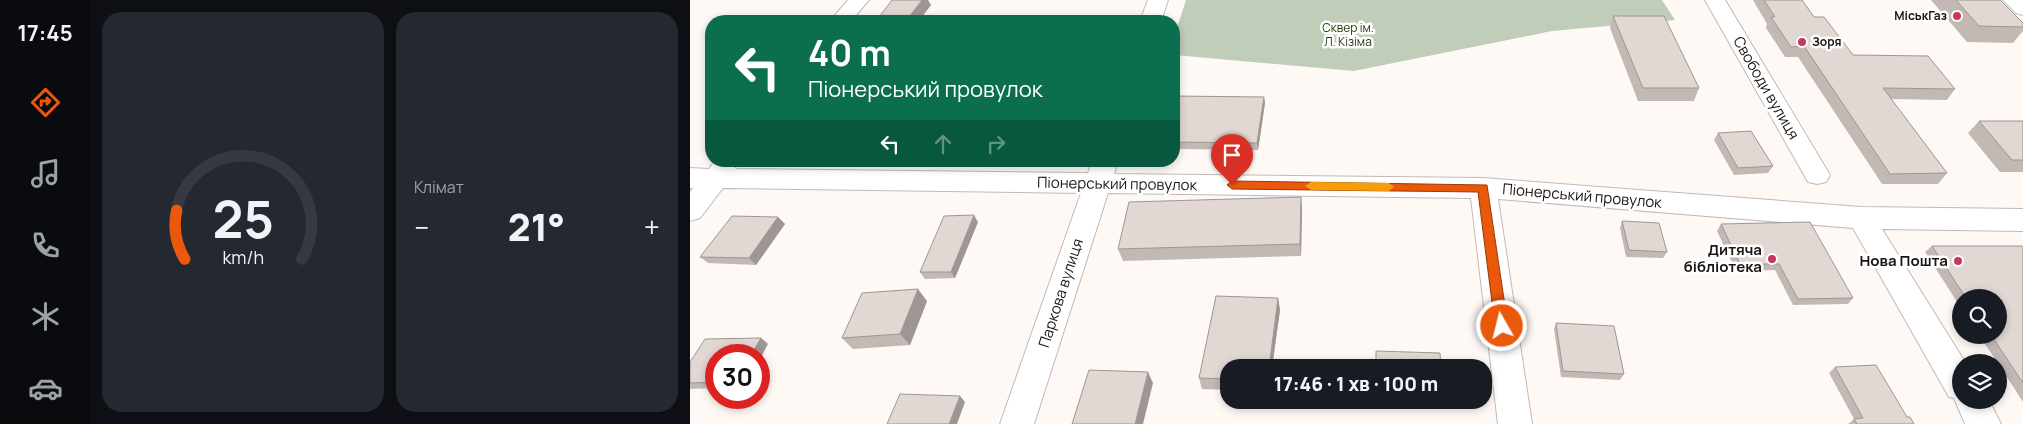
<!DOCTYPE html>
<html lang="uk">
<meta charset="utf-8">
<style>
:root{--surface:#171b24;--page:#242831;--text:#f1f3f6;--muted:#9ea1a6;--line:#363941;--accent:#ea580c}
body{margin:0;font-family:Manrope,sans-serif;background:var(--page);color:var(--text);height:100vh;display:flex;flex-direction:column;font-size:19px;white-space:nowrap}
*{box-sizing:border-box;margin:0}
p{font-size:16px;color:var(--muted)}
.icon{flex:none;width:28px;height:28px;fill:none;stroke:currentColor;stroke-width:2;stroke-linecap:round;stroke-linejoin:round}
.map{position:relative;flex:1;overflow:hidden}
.side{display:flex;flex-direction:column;gap:12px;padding:12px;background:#0d0f14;width:600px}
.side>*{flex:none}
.hud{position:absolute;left:15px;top:15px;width:475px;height:152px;border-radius:20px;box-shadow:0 2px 8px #0003;background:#0b6e4f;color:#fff;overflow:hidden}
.fabs{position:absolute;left:1262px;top:289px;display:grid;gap:10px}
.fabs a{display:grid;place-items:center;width:55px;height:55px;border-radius:50%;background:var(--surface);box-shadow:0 2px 8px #0003;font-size:25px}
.speed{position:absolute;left:15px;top:344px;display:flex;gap:10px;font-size:25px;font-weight:700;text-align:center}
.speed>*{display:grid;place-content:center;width:65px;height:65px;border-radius:50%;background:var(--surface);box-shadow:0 2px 8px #0003;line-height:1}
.speed .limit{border:8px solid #d22;background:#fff;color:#111}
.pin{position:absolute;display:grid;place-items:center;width:42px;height:42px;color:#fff;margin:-51px -21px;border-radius:50% 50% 50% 0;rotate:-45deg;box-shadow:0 0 5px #0007}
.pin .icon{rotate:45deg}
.me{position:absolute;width:55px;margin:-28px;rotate:352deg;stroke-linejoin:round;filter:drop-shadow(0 0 4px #0008)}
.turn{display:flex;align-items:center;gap:18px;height:105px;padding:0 20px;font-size:22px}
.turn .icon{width:65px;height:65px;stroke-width:2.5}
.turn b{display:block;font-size:35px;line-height:42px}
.lanes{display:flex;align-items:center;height:48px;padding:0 20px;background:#0003;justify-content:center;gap:25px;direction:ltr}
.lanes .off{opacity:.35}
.big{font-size:38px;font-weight:800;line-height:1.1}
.side .tile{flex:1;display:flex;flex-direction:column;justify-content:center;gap:8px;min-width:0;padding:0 18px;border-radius:20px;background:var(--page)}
.side .dial{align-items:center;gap:0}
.dial svg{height:130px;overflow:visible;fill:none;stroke:var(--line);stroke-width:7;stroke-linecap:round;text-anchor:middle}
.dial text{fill:var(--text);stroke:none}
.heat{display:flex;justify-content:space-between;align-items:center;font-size:28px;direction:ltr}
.side .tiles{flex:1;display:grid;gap:12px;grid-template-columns:repeat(2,1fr)}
.trip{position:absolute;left:530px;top:359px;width:272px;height:50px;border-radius:20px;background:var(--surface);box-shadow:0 2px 8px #0003;font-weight:800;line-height:50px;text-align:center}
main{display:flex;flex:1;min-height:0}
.menu{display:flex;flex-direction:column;width:90px;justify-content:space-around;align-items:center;background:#090b0e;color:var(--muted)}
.menu .icon{width:35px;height:35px}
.menu .current{color:var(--accent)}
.menu b{font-size:22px;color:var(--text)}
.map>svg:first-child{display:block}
.green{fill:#c0cdb8}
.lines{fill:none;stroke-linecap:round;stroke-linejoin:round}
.street-casing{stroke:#c2b9b5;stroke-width:2}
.secondary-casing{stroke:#c2b9b5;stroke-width:2}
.street{fill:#fff;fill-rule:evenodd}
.secondary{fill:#fff;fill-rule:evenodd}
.wall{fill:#c2b9b5}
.shaded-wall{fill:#9e9694}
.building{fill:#e1d7d3;stroke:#9e9694}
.route{fill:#ea580c;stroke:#983908}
.slow{fill:#f59e0b}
.poi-dot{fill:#c6375b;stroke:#fff;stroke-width:2}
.labels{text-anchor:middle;stroke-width:5;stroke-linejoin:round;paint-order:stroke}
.far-poi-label{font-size:12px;font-weight:bold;fill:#1a1615;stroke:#fff;text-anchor:end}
.far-park-label{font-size:12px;fill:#1f3708;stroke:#fff}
.street-label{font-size:15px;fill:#1a1615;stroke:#fff}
.poi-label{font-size:15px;font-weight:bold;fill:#1a1615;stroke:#fff;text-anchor:end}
</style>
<main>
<nav class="menu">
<b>17:45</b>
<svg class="icon current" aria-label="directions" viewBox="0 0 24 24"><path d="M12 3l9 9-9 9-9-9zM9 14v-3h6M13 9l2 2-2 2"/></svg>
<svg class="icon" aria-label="music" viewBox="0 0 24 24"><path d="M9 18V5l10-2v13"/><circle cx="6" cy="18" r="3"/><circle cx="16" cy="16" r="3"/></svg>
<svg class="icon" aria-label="phone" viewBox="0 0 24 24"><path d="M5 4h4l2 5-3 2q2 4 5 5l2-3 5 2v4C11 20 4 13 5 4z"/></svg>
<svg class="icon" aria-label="climate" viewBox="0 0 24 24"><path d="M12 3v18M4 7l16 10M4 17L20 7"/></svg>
<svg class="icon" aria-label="car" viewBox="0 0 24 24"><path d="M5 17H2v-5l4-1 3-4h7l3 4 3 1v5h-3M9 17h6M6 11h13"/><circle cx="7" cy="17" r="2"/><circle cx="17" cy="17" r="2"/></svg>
</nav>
<section class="side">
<div class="tiles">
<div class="tile dial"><svg viewBox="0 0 100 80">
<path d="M14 69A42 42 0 1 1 86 69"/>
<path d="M14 69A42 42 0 0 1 9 39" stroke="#ea580c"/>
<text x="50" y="56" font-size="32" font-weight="700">25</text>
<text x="50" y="72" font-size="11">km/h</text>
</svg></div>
<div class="tile"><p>Клімат</p>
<div class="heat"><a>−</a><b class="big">21°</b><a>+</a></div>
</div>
</div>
</section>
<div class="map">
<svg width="1333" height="424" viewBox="0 0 1333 424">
<rect width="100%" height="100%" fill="#fff9f6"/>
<path class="green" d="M496,0h476l13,20 -123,11 -198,40 -180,-16v-18z"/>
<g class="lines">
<g class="street-casing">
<path id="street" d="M158,0h21l-18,21h-21z
M458,0h20l-7,21h-21z
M1015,0h20l105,175 -4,7 -9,2 -9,-2z
M28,161l14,1 4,7 352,4 4,-12h26l-4,13 369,4 378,29 162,2v22l-141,-2 83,133h-4v38h28l12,24h-36l-11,-26 -5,-1 -96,-169 -355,-29 34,225h-34l-27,-226 -363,-5 -74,231h-34l81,-231 -358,-5 -23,30 -10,3v-29l3,-4h-3v-20l19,1 5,-7z"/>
</g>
<g class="secondary-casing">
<path id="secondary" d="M1313,0h20v15l-7,-2z"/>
</g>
<use href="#street" class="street"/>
<use href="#secondary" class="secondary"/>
</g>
<path class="wall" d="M1063,0h49l12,17 39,38 102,34 -8,11 -56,-1 56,74 -9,11h-56l-84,-127h-13l-19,-29 1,-4z
M1241,0h69l23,23v8l-10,12 -46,-1z
M923,16l86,72 -5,13h-56l-28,-73z
M484,96l90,1 1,6 -7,47 -84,-1z
M1289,121h44v51h-23l-32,-39z
M1028,133l55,33 -5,7 -34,2 -20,-35z
M611,197l1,13 -1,46 -178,5 -5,-12z
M88,217l7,7 -29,41 -48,-2 -8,-6z
M932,221l45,31 -4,6 -37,-1 -6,-29z
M288,222l-23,56 -30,1 -5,-7z
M1031,224l132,74 -5,6 -55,1 -18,-35 -39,1 -19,-40z
M1242,246l91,2v154l-24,-37v-3h-2l-18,-27h20v-37h-38v10l-36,-56z
M588,298l2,12 -8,58h-43v22l-27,-1 -3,-11z
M237,301l-17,44 -57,4 -11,-11z
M866,323l68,51 -4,6 -59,-3 -7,-48z
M71,338l7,6 -52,11v33l-26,1v-27z
M1145,367l72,50 7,7h-66l6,-5 -25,-46z
M685,400h67l-1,7 -66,-3z"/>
<path class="shaded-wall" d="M232,0h6l3,5 -12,16h-13z
M574,97l1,6 -7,47 -1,-7z
M611,197l1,13 -1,46 -1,-12z
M284,215l4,7 -23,56 -4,-6z
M88,217l7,7 -29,41 -7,-7z
M228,289l9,12 -17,44 -10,-11z
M588,298l2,12 -8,58h-3z
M71,338l7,6 -9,17v-6h-8z
M458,372l5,11 -10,41h-8z
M270,396l5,6 -8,22h-8z"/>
<path class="building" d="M202,0h30l-16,21h-30z
M1074,0h38l12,17h10l29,38 75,1 27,33 -72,-1 64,85 -57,1 -86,-128 -13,1 -20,-30h4z
M1266,0h44l23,23v4l-44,-1z
M923,16h51l35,72h-56z
M484,96l90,1 -7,46 -83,-1z
M1289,121h44v39h-11z
M1061,131l22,35 -35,2 -20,-35z
M611,197l-1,47 -182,5 11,-47z
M284,215l-23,57h-31l24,-56z
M42,216l46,1 -29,41 -49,-1z
M932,221l37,2 8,29 -38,-2z
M1120,222l43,76 -55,1 -19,-35h-39l-19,-40z
M1242,246h90l1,2v135l-32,-48h8v-37h-33z
M228,289l-18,45 -58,4 20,-45z
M526,296l62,2 -9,70h-40v11l-30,-1z
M866,323l58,3 10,48 -61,-3z
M71,338l-10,17h-35v27l-26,1v-21l15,-23z
M686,351l64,2 1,15h-65z
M1186,365l31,52h3l4,7h-57l-3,-5 9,-1 -28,-51z
M399,370l59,2 -13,52h-63z
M210,394l60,2 -11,28h-62z
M723,400h29v1z"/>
<path class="route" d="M542,181l255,4 21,141 -2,3 -4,2 -5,-2 -2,-3 -17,-134 -246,-3 -5,-4z"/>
<path class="slow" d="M621,182l78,1 5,4 -5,4 -78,-1 -6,-4z"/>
<g class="poi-dot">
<circle cx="1267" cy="16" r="5"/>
<circle cx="1112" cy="42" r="5"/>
<circle cx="1082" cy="259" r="5"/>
<circle cx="1268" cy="261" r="5"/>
</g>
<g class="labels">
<g class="far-poi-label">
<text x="1257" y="20">МіськГаз</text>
<text x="1122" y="46" text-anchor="start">Зоря</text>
</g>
<g class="far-park-label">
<text x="658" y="32">Сквер ім.<tspan x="658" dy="14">Л. Кізіма</tspan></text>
</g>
<g class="street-label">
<text transform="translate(1076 88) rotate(60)" y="5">Свободи вулиця</text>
<text transform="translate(427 184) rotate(1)" y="5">Піонерський провулок</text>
<text transform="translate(892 196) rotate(5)" y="5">Піонерський провулок</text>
<text transform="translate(371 293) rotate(-72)" y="5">Паркова вулиця</text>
</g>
<g class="poi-label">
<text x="1072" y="255">Дитяча<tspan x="1072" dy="17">бібліотека</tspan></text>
<text x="1258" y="266">Нова Пошта</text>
</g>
</g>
</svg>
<div class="fabs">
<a><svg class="icon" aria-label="search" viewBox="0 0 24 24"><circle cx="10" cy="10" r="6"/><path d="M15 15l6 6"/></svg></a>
<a><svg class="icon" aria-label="layers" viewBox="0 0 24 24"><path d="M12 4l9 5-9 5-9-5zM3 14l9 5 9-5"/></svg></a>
</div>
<div class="speed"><div class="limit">30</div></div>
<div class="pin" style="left:542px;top:185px;background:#d93025"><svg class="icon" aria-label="arrive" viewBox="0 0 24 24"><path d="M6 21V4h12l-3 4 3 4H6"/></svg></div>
<svg class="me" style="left:812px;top:326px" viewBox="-20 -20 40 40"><circle r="17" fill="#ea580c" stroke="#fff" stroke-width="3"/><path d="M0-11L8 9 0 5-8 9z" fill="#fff"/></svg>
<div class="trip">17:46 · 1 хв · 100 m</div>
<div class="hud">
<div class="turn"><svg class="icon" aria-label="left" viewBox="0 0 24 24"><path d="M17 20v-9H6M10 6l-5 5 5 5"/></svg><div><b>40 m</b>Піонерський провулок</div></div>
<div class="lanes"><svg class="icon" aria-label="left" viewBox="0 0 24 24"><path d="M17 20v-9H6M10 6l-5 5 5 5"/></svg><svg class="icon off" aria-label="ahead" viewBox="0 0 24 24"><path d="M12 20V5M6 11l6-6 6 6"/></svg><svg class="icon off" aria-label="right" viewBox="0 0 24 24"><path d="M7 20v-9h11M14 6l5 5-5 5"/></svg></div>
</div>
</div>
</main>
